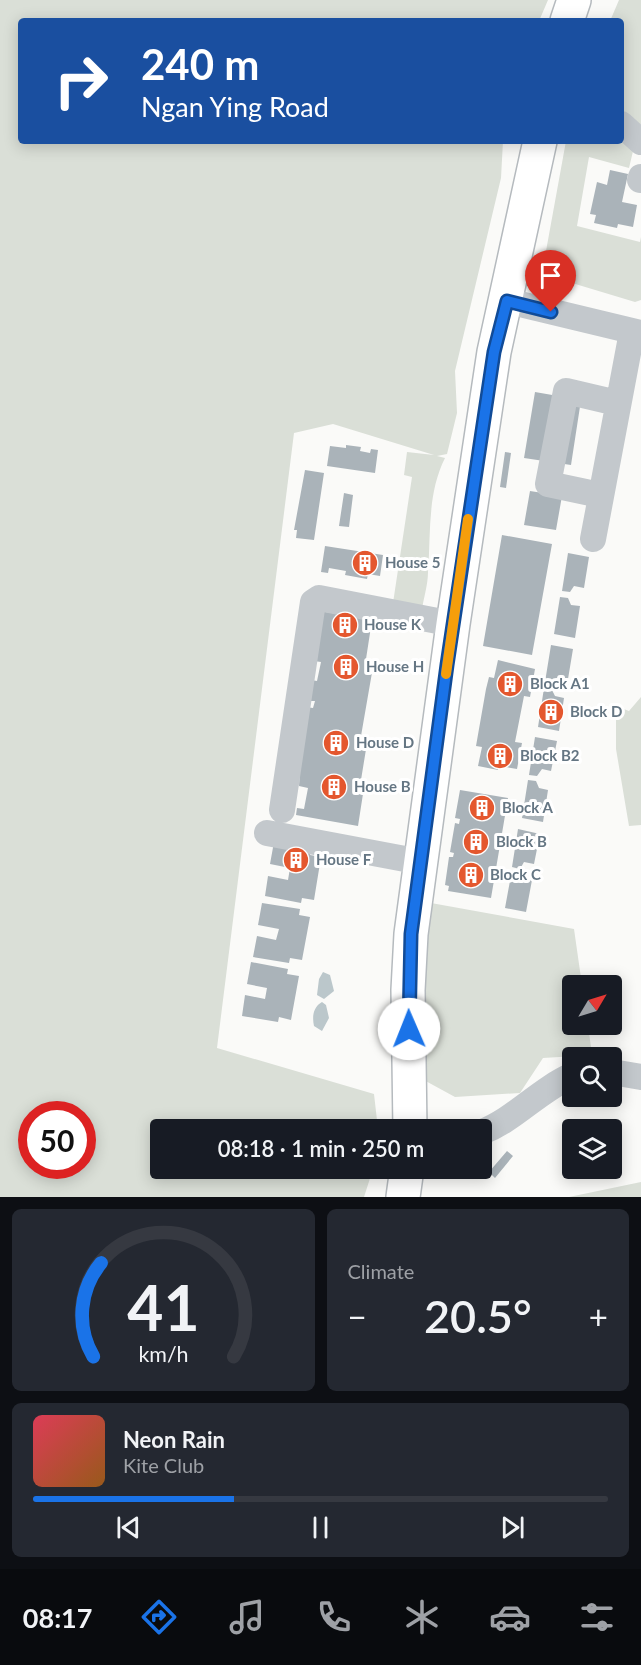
<!DOCTYPE html>
<meta charset="utf-8">
<style>
:root{--surface:#171b24;--page:#242831;--text:#f1f3f6;--muted:#9ea1a6;--line:#363941;--accent:#1a73e8}
body{margin:0;font-family:Lato,sans-serif;background:var(--page);color:var(--text);height:100vh;display:flex;flex-direction:column;font-size:22px;white-space:nowrap}
*{box-sizing:border-box;margin:0}
p{font-size:20px;color:var(--muted)}
.icon{flex:none;width:33px;height:33px;fill:none;stroke:currentColor;stroke-width:2;stroke-linecap:round;stroke-linejoin:round}
.map{position:relative;height:1197px;overflow:hidden}
.details{display:flex;flex-direction:column;gap:12px;padding:12px;background:#0d0f14;flex:1}
.details>*{flex:none}
.banner{position:absolute;left:18px;top:18px;width:606px;height:126px;border-radius:6px;box-shadow:0 3px 15px #0003;background:#1a4fa0;color:#fff;overflow:hidden}
.needle{width:39px;rotate:52deg}
.tools{position:absolute;left:562px;top:975px;display:grid;gap:12px}
.tools a{display:grid;place-items:center;width:60px;height:60px;border-radius:6px;background:var(--surface);box-shadow:0 3px 15px #0003;font-size:30px}
.speed{position:absolute;left:18px;top:1101px;display:flex;gap:12px;font-size:30px;font-weight:700;text-align:center}
.speed>*{display:grid;place-content:center;width:78px;height:78px;border-radius:50%;background:var(--surface);box-shadow:0 3px 15px #0003;line-height:1}
.speed .limit{border:9px solid #d22;background:#fff;color:#111}
.pin{position:absolute;display:grid;place-items:center;width:51px;height:51px;color:#fff;margin:-62px -26px;border-radius:50% 50% 50% 0;rotate:-45deg;box-shadow:0 0 6px #0007}
.pin .icon{rotate:45deg}
.me{position:absolute;width:66px;margin:-33px;rotate:359deg;stroke-linejoin:round;filter:drop-shadow(0 0 4px #0008)}
.turn{display:flex;align-items:center;gap:21px;height:126px;padding:0 24px;font-size:27px}
.turn .icon{width:78px;height:78px;stroke-width:2.5}
.turn b{display:block;font-size:42px;line-height:51px}
.big{font-size:45px;font-weight:600;line-height:1.1}
.details .tile{flex:1;display:flex;flex-direction:column;justify-content:center;gap:9px;min-width:0;padding:0 21px;border-radius:9px;background:var(--page)}
.details .dial{align-items:center;gap:0}
.dial svg{height:156px;overflow:visible;fill:none;stroke:var(--line);stroke-width:7;stroke-linecap:round;text-anchor:middle}
.dial text{fill:var(--text);stroke:none}
.song{display:flex;align-items:center;gap:18px}
.cover{width:72px;height:72px;border-radius:9px;background:linear-gradient(135deg,hsl(350 70% 55%),hsl(30 70% 35%))}
.played{height:6px;border-radius:3px;background:linear-gradient(90deg,var(--accent) 35%,var(--line) 35%)}
.keys{display:flex;justify-content:space-around;direction:ltr}
.heat{display:flex;justify-content:space-between;align-items:center;font-size:33px;direction:ltr}
.details .tiles{flex:1;display:grid;gap:12px;grid-template-columns:1fr 1fr}
.tile:last-child{grid-column:span 2}
.trip{position:absolute;left:150px;top:1119px;width:342px;height:60px;border-radius:6px;background:var(--surface);box-shadow:0 3px 15px #0003;font-weight:600;line-height:60px;text-align:center}
.tab-bar{display:flex;height:96px;justify-content:space-around;align-items:center;background:#090b0e;color:var(--muted)}
.tab-bar .icon{width:42px;height:42px}
.tab-bar .on{color:var(--accent)}
.tab-bar b{font-size:27px;color:var(--text)}
.map>svg:first-child{display:block}
.green{fill:#dadfd7;fill-rule:evenodd}
.water{fill:#bbc7cb}
.building{fill:#aab3b9}
.lines{fill:none;stroke-linecap:round;stroke-linejoin:round}
.major-casing{stroke:#b5babe;stroke-width:36}
.minor{stroke:#c3c8cc;stroke-width:26}
.major{stroke:#fff;stroke-width:33}
.route-casing{stroke:#114b97;stroke-width:15}
.route{stroke:#1a73e8;stroke-width:10}
.slow{stroke:#f59e0b;stroke-width:10}
.labels{text-anchor:middle;stroke-width:6;stroke-linejoin:round;paint-order:stroke}
.poi-label{font-size:15px;font-weight:bold;fill:#657683;stroke:#fff;text-anchor:start}
</style>
<div class="map">
<svg width="641" height="1197" viewBox="0 0 641 1197">
<rect width="100%" height="100%" fill="#fafaf8"/>
<path class="green" d="M0,0h548l-9,21h-518v120h482l-2,37 -46,193 2,42 -10,41 -10,2 8,2c-18,36 -14,75 -17,114 0,12 -4,25 -6,37l-29,-6 19,-126 -8,-2 3,-23 27,3 -101,-31 -39,9 -77,615 157,46 4,35 -218,1v38l213,1 -9,28h-364zM32,1114h50v52h-50z
M619,0h22v127l-20,-18v-88h-11z
M566,141h55l13,6 -5,21 -40,-11 -12,69 63,16 1,-5v63l-6,2 -63,-19 -26,-32z
M641,697v128l-12,1 -13,-77v-43l13,5z
M431,903l143,26 8,56 -9,1v38l15,1 4,30 -49,3 -23,35 -65,4 -33,-18 -1,-87z
M641,1182v15h-72z"/>
<path class="water" d="M323,972l7,3 4,16 -10,8 -7,-4 2,-16z
M322,1002l4,3 3,13 -7,13 -8,-5c-2,-9 -1,-19 8,-24z"/>
<path class="building" d="M610,170l18,4 -6,28 15,3 -4,22 -15,-3 -1,4 -23,-5 2,-8 -6,-1 7,-32 10,3z
M535,392l46,8 -10,65 -47,-7z
M346,445l15,2 -1,4 10,2 1,-4 7,1 -3,23 -48,-7 3,-20 16,2z
M505,452l6,1 -5,35 -6,-1z
M305,470l19,3 -10,67 -18,-2 1,-8h-3z
M530,491l32,5 -6,34 -32,-5z
M344,493l9,2 -4,32 -10,-1z
M502,535l50,9 -20,111 -49,-9z
M325,546l58,9 -3,21 -12,-2 -1,5 -22,-4 1,-4 -17,-3 -1,5 -7,-1z
M568,553l21,4 -5,31 -10,-2 -4,6 -8,-1z
M560,597l8,1 3,7 9,1 -5,32 -21,-4z
M320,611l52,9 -6,39 8,2 -13,75 7,1 -7,43 4,1 -7,45 -62,-11 1,-7 7,1 4,-21 -9,-2 1,-16 6,-63 7,1 2,-7h-6l2,-21 6,1 4,-19 -7,-1z
M551,645l22,4 -5,30 -10,-2 -5,7 -8,-2z
M498,660l37,9 -5,28 -6,-1 -9,46 7,1 -5,26 -18,-3 -1,4 -20,-4 4,-19 -6,-1 10,-57 3,-12 5,1z
M544,688l8,2 3,6 9,2 -5,33 -21,-4z
M535,737l22,4 -6,30 -9,-2 -5,7 -8,-1z
M528,780l8,1 3,7 9,2 -5,32 -21,-4z
M460,790l48,8 -17,100 -43,-7 1,-5 -4,-1 4,-28h4l1,-4 -4,-1 5,-29 4,1 1,-5 -5,-1z
M518,829l22,5 -6,30 -10,-2 -4,7 -8,-2z
M274,842l37,7 -1,6 11,2 -7,43 -12,-2 -1,5 -36,-7 3,-20 20,4 2,-12 -20,-4z
M512,870l10,2v6l10,2 -6,32 -21,-4z
M262,903l38,6 -1,6 11,2 -8,43 -12,-2 -1,5 -36,-6 4,-21 19,4 3,-11 -21,-4z
M251,962l37,7 -1,5 12,2 -8,44 -12,-3 -1,5 -36,-6 3,-21 20,4 2,-11 -20,-4z
M507,1151l6,5 -18,22 -6,-6z"/>
<g class="lines">
<g class="major-casing">
<path id="major" d="M567,21l7,-21
M410,1130l-2,-140 3,-56 42,-310 41,-272 46,-211
M403,1197l4,-29"/>
</g>
<path class="minor" d="M621,124l20,18
M640,180l1,-3
M507,301l134,32
M600,495l-52,-11 18,-93 51,12
M593,539l39,-207
M282,810l31,-208 6,-4 134,26
M267,833l154,29
M612,1072l29,5
M482,1132c33,-13 57,-42 91,-57"/>
<use href="#major" class="major"/>
</g>
<g class="lines">
<g class="route-casing">
<path id="route" d="M409,1029l2,-95 36,-269 47,-313 13,-51 44,11"/>
</g>
<use href="#route" class="route"/>
<path class="slow" d="M446,674l22,-155"/>
</g>
<defs>
<g id="building-disc" transform="scale(1.35)"><circle r="9.5" fill="#e4572e" stroke="#fff"/><path d="M-4-6H4V6H1V3H-1V6H-4ZM-2.5-4.3h1.7v1.8h-1.7ZM.8-4.3h1.7v1.8H.8ZM-2.5-1h1.7V.8h-1.7ZM.8-1h1.7V.8H.8Z" fill="#fff"/></g>
</defs>
<g fill-rule="evenodd">
<use href="#building-disc" x="365" y="563"/>
<use href="#building-disc" x="345" y="625"/>
<use href="#building-disc" x="346" y="667"/>
<use href="#building-disc" x="510" y="684"/>
<use href="#building-disc" x="551" y="712"/>
<use href="#building-disc" x="336" y="743"/>
<use href="#building-disc" x="500" y="756"/>
<use href="#building-disc" x="334" y="787"/>
<use href="#building-disc" x="482" y="808"/>
<use href="#building-disc" x="476" y="842"/>
<use href="#building-disc" x="296" y="860"/>
<use href="#building-disc" x="471" y="875"/>
</g>
<g class="labels">
<g class="poi-label">
<text x="385" y="568">House 5</text>
<text x="364" y="630">House K</text>
<text x="366" y="672">House H</text>
<text x="530" y="689">Block A1</text>
<text x="570" y="717">Block D</text>
<text x="356" y="748">House D</text>
<text x="520" y="761">Block B2</text>
<text x="354" y="792">House B</text>
<text x="502" y="813">Block A</text>
<text x="496" y="847">Block B</text>
<text x="316" y="865">House F</text>
<text x="490" y="880">Block C</text>
</g>
</g>
</svg>
<div class="tools">
<a><svg class="needle" viewBox="-14 -14 28 28"><path d="M0-13l5 13h-10z" fill="#e53935"/><path d="M0 13l5-13h-10z" fill="#9ea1a6"/></svg></a>
<a><svg class="icon" aria-label="search" viewBox="0 0 24 24"><circle cx="10" cy="10" r="6"/><path d="M15 15l6 6"/></svg></a>
<a><svg class="icon" aria-label="layers" viewBox="0 0 24 24"><path d="M12 4l9 5-9 5-9-5zM3 14l9 5 9-5"/></svg></a>
</div>
<div class="speed"><div class="limit">50</div></div>
<div class="pin" style="left:551px;top:312px;background:#d93025"><svg class="icon" aria-label="arrive" viewBox="0 0 24 24"><path d="M6 21V4h12l-3 4 3 4H6"/></svg></div>
<svg class="me" style="left:409px;top:1029px" viewBox="-20 -20 40 40"><circle r="19" fill="#fff"/><path d="M0-13L10 11 0 6-10 11z" fill="#1a73e8"/></svg>
<div class="trip">08:18 · 1 min · 250 m</div>
<div class="banner">
<div class="turn"><svg class="icon" aria-label="right" viewBox="0 0 24 24"><path d="M7 20v-9h11M14 6l5 5-5 5"/></svg><div><b>240 m</b>Ngan Ying Road</div></div>
</div>
</div>
<section class="details">
<div class="tiles">
<div class="tile dial"><svg viewBox="0 0 100 80">
<path d="M14 69A42 42 0 1 1 86 69"/>
<path d="M14 69A42 42 0 0 1 18 21" stroke="#1a73e8"/>
<text x="50" y="56" font-size="32" font-weight="700">41</text>
<text x="50" y="72" font-size="11">km/h</text>
</svg></div>
<div class="tile"><p>Climate</p>
<div class="heat"><a>−</a><b class="big">20.5°</b><a>+</a></div>
</div>
<div class="tile">
<div class="song"><i class="cover"></i><div><b>Neon Rain</b><p>Kite Club</p></div></div>
<div class="played"></div>
<div class="keys"><svg class="icon" aria-label="previous" viewBox="0 0 24 24"><path d="M18 5L8 12l10 7zM5 5v14"/></svg><svg class="icon" aria-label="pause" viewBox="0 0 24 24"><path d="M8 5v14M16 5v14"/></svg><svg class="icon" aria-label="next" viewBox="0 0 24 24"><path d="M6 5l10 7-10 7zM19 5v14"/></svg></div>
</div>
</div>
</section>
<nav class="tab-bar">
<b>08:17</b>
<svg class="icon on" aria-label="directions" viewBox="0 0 24 24"><path d="M12 3l9 9-9 9-9-9zM9 14v-3h6M13 9l2 2-2 2"/></svg>
<svg class="icon" aria-label="music" viewBox="0 0 24 24"><path d="M9 18V5l10-2v13"/><circle cx="6" cy="18" r="3"/><circle cx="16" cy="16" r="3"/></svg>
<svg class="icon" aria-label="phone" viewBox="0 0 24 24"><path d="M5 4h4l2 5-3 2q2 4 5 5l2-3 5 2v4C11 20 4 13 5 4z"/></svg>
<svg class="icon" aria-label="climate" viewBox="0 0 24 24"><path d="M12 3v18M4 7l16 10M4 17L20 7"/></svg>
<svg class="icon" aria-label="car" viewBox="0 0 24 24"><path d="M5 17H2v-5l4-1 3-4h7l3 4 3 1v5h-3M9 17h6M6 11h13"/><circle cx="7" cy="17" r="2"/><circle cx="17" cy="17" r="2"/></svg>
<svg class="icon" aria-label="filters" viewBox="0 0 24 24"><path d="M4 7h16M4 17h16"/><circle cx="9" cy="7" r="2"/><circle cx="15" cy="17" r="2"/></svg>
</nav>
